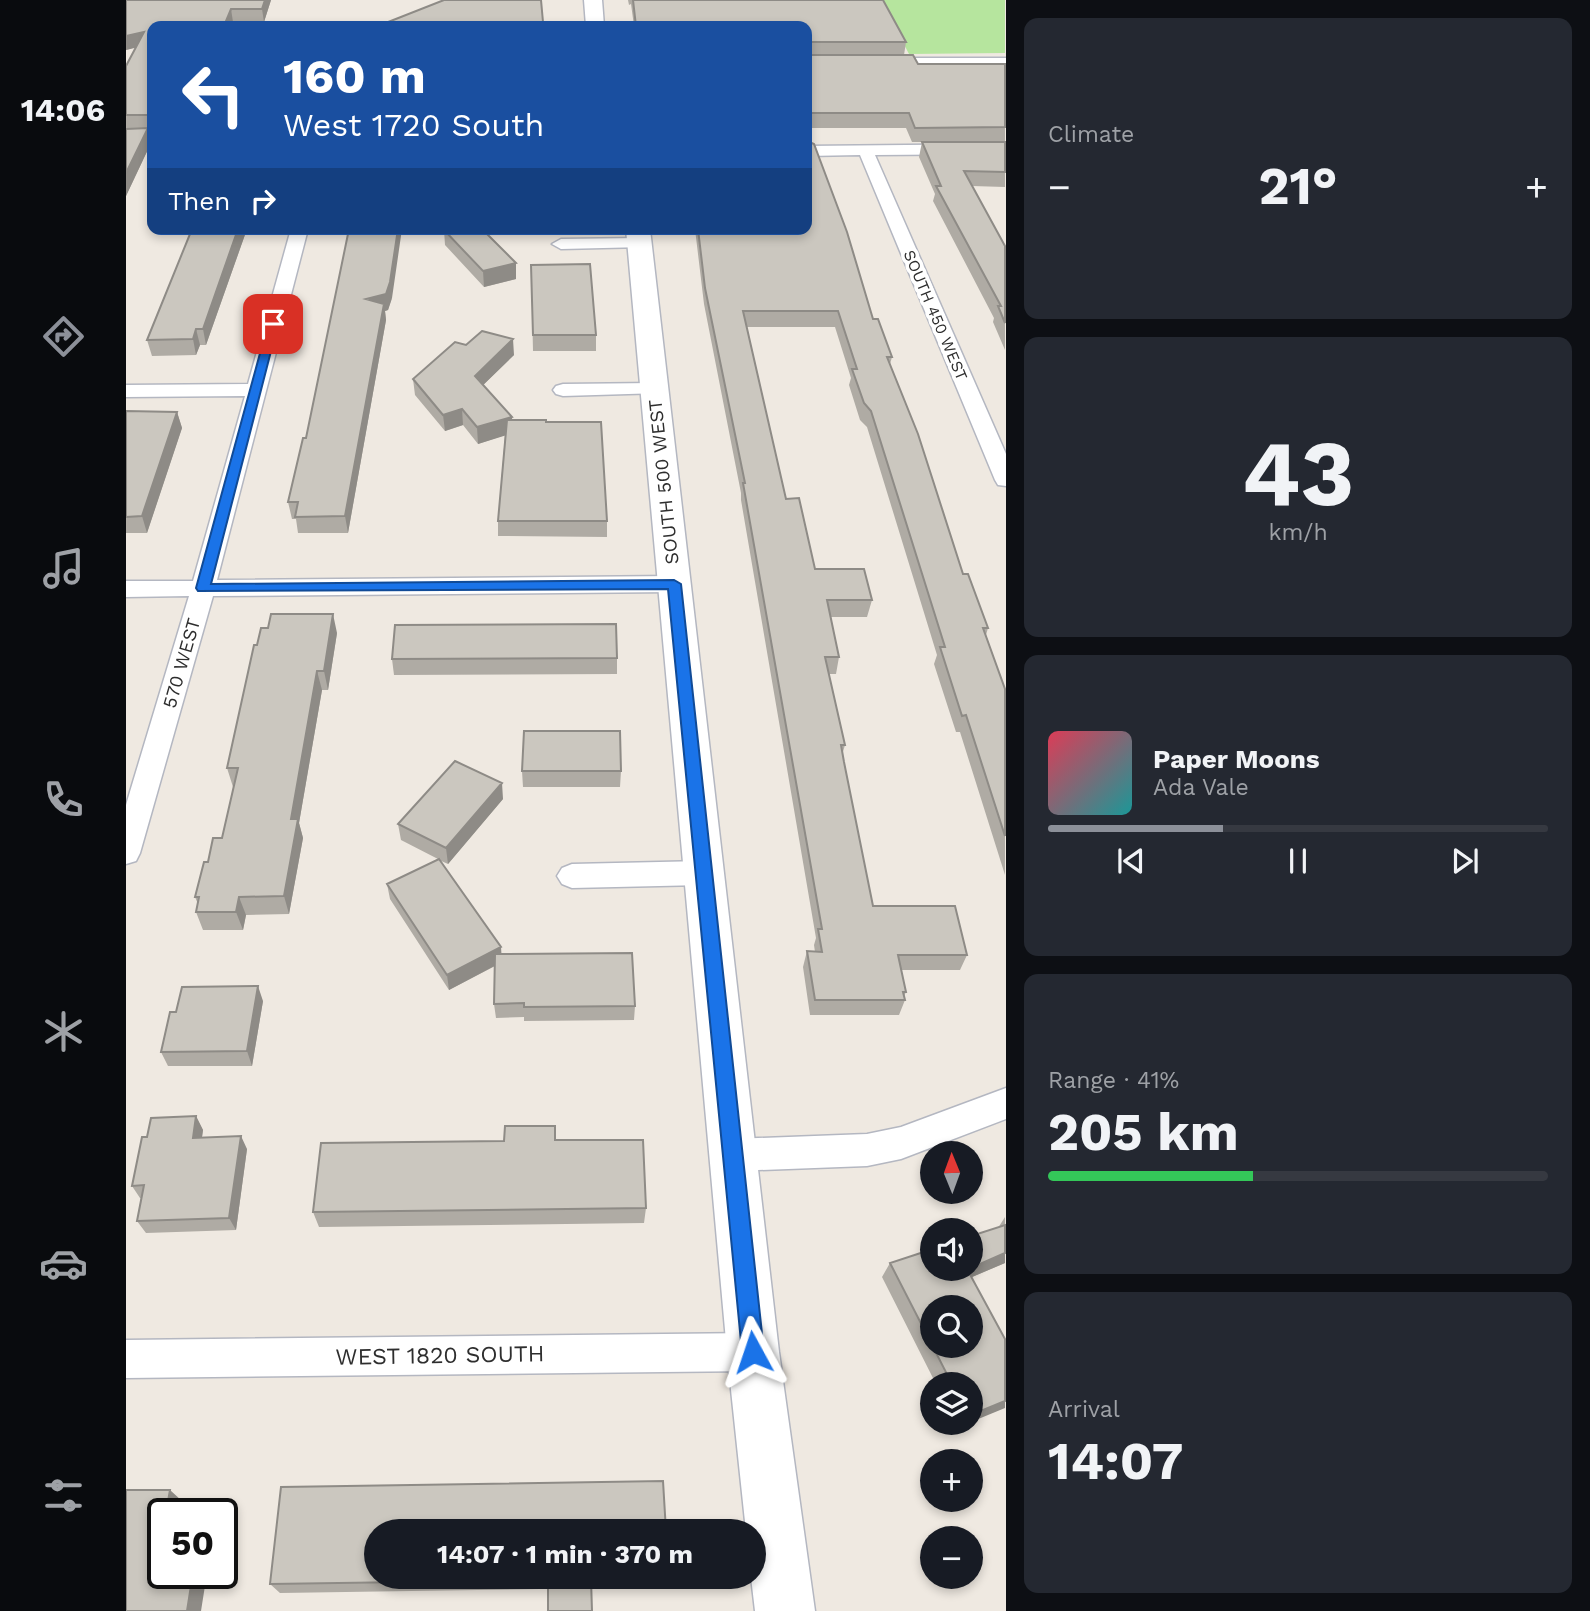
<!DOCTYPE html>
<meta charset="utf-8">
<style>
:root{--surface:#171b24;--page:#242831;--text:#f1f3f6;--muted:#9ea1a6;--line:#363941;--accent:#8c9099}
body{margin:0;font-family:"Work Sans",sans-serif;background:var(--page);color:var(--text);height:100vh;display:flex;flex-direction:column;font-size:26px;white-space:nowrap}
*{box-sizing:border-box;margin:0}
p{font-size:23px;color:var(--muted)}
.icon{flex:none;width:38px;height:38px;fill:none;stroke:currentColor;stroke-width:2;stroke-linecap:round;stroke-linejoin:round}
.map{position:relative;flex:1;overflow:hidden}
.side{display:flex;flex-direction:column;gap:18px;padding:18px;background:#0d0f14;width:584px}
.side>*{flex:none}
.banner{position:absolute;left:21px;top:21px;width:665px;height:214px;border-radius:14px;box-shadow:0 4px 10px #0003;background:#1a4fa0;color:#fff;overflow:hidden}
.needle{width:46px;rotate:359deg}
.controls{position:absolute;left:794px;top:1141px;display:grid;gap:14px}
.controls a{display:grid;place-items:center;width:63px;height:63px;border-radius:50%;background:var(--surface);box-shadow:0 4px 10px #0003;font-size:35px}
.speed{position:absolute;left:21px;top:1498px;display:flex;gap:14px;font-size:35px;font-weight:700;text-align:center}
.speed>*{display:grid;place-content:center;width:91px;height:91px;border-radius:50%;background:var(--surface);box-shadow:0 4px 10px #0003;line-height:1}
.speed .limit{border:4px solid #111;border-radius:10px;background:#fff;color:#111}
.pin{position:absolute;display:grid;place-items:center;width:60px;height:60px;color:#fff;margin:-30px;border-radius:14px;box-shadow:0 4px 10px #0006}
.me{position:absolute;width:77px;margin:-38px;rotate:355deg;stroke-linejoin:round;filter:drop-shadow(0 0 5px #0008)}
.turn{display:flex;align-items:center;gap:24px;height:147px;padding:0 21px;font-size:32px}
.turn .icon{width:91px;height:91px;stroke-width:2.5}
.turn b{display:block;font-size:49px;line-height:60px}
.then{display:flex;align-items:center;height:66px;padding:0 21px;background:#0003;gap:14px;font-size:26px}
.big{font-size:52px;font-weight:700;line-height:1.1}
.side .widget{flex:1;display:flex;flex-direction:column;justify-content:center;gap:10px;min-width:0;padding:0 24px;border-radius:14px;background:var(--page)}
.side .dial{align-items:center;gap:0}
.dial b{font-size:91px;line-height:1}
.song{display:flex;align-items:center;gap:21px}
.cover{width:84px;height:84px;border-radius:10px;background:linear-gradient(135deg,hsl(350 70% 55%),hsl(180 70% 35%))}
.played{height:7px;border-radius:4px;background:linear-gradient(90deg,var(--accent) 35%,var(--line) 35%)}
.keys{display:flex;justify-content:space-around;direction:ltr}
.heat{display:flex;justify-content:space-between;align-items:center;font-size:38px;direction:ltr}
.charge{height:10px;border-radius:5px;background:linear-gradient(90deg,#34c759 41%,var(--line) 0)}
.trip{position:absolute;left:238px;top:1519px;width:402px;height:70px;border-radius:35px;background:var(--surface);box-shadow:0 4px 10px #0003;font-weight:700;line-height:70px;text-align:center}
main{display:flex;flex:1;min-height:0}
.tab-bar{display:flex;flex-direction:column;width:126px;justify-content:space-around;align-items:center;background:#090b0e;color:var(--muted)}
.tab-bar .icon{width:49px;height:49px}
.tab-bar .active{color:var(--accent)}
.tab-bar b{font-size:32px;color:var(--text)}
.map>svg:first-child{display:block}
.green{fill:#b6e59e}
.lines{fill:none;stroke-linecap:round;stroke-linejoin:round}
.minor-casing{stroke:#b4b7c1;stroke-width:3}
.secondary-casing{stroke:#b4b7c1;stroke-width:3}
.minor{fill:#fff;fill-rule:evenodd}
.secondary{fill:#fff;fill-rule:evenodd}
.wall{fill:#afaba4}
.shaded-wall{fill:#8e8b86}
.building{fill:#cbc7bf;stroke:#8e8b86;stroke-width:2;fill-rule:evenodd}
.route{fill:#1a73e8;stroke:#114b97;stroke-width:2}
.labels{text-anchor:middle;stroke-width:7;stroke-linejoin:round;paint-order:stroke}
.far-street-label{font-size:16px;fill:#2e2e2e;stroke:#fff}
.street-label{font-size:19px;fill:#2e2e2e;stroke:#fff}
.near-street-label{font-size:23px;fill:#2e2e2e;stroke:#fff}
</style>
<main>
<nav class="tab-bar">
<b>14:06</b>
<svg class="icon active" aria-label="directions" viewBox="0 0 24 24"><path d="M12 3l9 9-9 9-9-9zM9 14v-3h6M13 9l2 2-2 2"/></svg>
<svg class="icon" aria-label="music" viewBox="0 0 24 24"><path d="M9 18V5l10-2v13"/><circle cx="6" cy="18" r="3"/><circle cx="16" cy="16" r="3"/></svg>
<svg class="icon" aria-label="phone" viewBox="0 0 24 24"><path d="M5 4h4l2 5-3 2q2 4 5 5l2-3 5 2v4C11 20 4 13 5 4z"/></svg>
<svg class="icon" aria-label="climate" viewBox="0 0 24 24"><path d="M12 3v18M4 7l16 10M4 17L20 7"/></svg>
<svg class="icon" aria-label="car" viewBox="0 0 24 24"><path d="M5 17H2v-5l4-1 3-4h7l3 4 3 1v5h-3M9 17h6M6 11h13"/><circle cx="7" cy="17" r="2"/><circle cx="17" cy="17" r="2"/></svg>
<svg class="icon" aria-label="filters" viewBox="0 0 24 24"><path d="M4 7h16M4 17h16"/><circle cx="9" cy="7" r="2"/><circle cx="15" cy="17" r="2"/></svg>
</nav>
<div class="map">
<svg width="880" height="1611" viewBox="0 0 880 1611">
<rect width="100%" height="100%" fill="#efe9e1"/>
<path class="green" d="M755,0h124v53l-96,1z"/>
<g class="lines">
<g class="minor-casing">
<path id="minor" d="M681,58h199v8h-199z
M880,144v10l-131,1 131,299v32l-8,-1 -3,-5 -135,-325 -53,1v-10z
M165,229h17l-91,351 457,-4 8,3 4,5 -4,5 -8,3 -461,4 -73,257 -4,8 -10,3v-59l63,-209 -63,1v-16h67l52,-185 -119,1v-12l122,-1z
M513,238l9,5 -3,4 -84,2 -9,-5 9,-5z
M528,383l7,2 3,4 -3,4 -98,3 -7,-2 -3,-4 3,-4 7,-2z
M577,861l10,4 5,8 -5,8 -10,4 -131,3 -10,-4 -5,-8 5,-8 10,-4z
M880,1088v31l-105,40 -34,7 -133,5 -12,-4 -5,-12 5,-12 12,-4 133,-5 34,-7z
M627,1333l14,5 5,14 -5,14 -14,5 -627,7v-38z"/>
</g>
<g class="secondary-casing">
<path id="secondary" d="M458,0h18l2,26h-18z
M500,229h24l129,1123 36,259h-60l-4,-34h3v-46h-8l-19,-179z"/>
</g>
<use href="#minor" class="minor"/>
<use href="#secondary" class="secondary"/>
</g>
<path class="wall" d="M0,0h145l-7,22h-31l-1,4h-80v104l-4,-1 3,14 -25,53v-130l10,-19 -10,3z
M502,0h255l23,42 -2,13 14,9h87v123l-33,-1 33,60v104l-12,-28 1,-4 -61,-117 2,-7 -16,-37 3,-15h16h-26l-6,-14h-98l-1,13 66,178 19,38 -2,7 73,210 25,54 -2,7 19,54v186l-45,-143h-4l-22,-68 3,-9 -70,-228 -7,-7 -11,-35 2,-7 -16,-51h-88l39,172 29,70 57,31 -5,17h-36l8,40 -3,17h-8l17,71 -3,10 31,151 94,49 -7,15h-59l5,22 -2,4 1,4 -6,15h-89l-7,-48 4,-16 8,1 -1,-7 2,-7 -75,-438v-7l-37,-189 -9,-75h112v-203h-173l-3,-22 -2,1z
M66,229h55l-41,116h-6l-4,10 -44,1 -5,-16z
M318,230l72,33v16l-32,8 -39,-42z
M405,265l65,70v16h-63z
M266,298l-4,12 -3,1 1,9 -38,213h-50l-2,-14h-4l-4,-17 18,-64z
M340,345l48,10 -31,30 29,32v3l34,2 61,99v16l-109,-1v-15l7,-86 -27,9 -15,-19 -18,6 -30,-36 -2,-16z
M0,411l51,1 5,16 -35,105h-21z
M211,633l-9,57h-6l-23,133 4,15 -14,76 -43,1 -3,15h-40l-7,-18 2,-8 -3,-7 13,-35 14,-24 12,-51h-1l-6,-19z
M491,658v16l-223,1 -2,-16z
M396,771h99l-1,16h-97z
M377,799l-55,65 -9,-4 62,94 134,52 -1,14 -110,1v-4l-28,1 -2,-14 1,-38 -46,24 -59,-91 -3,-15 51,-25 -37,-19 -3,-16z
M137,1001l-11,65h-84l-7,-14 15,-40z
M70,1116l7,14 -1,7 45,12 -11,81 -90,3 -9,-12 4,-23h-1l-8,-12 15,-49z
M429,1140l91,68 -2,15 -325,4 -6,-15 191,-71z
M879,1217v46l-33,14 -1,107h-35l-54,-107 8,-14 108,-35z
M155,1487l387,92 -3,8 -385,6 -10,-9z"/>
<path class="shaded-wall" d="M139,0h6l-7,22 -2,-13z
M105,9l2,13 -1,4h-8z
M417,22v4h-10z
M18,32l3,13 -21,5v-14z
M22,128l3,15 -25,53v-23z
M112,229h9l-41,116 -3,-16z
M272,229h4l-10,69 -4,12 -3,1 1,9 -38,213 -3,-17 21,-217z
M390,263v16l-32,8 -1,-16z
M70,329l4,16 -4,10 -3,-16z
M387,339l1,16 -38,37 -1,-16z
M336,409l1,16 -18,6 -2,-16z
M51,412l5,16 -35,105 -5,-17z
M386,417l1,16 -35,11 -1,-17z
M207,614l4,19 -9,57 -4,-19z
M191,671l5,19 -23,133 4,15 -14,76 -5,-18 7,-77z
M376,783l1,16 -55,65 -2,-16z
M113,897l7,18 -3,15 -7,-18z
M375,947l1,15 -53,28 -2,-15z
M132,986l5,15 -11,65 -5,-15z
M70,1116l7,14 -3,21 -7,-13z
M115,1136l6,13 -11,81 -7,-12z
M879,1253v10l-47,20 9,-14h4v-1z
M879,1401v7l-34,14v-7z
M44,1490l12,11 -2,13 -13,-7z
M77,1506l9,8h-10z
M67,1573h14l-6,38h-14z"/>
<path class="building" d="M0,0h139l-3,9h-31l-7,17h-72v92l-1,3 -2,-6h-23v-49l18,-34 -18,4z
M318,0h97l2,22 -10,4h-155z
M507,0h250l23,42h-97l-2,8v-24h-171z
M681,53l2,2h104l5,9h87v63l-90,1 -6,-15h-102z
M681,124l2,5 -2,11z
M22,128l-22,45v-44z
M681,141l7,3 33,88 26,87h5l14,38h-5l31,77 45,140h5l20,54h-5l22,61v147l-39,-121 -4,1 -22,-69h5l-74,-236 -7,-8 -12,-34h5l-19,-58h-95l43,188 13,-1 16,71h49l8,31h-45l12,57h-14l20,88h-4l3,17 29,144h82l12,49h-69l8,37h-3l2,8h-90l-8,-49 15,1 -4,-23h4l-79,-446h2l-40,-195 -7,-59h109z
M796,142h83v30l-41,-1 41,75v77l-7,-17h3l-65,-120h5z
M66,229h46l-35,100h-7l-3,10 -46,1z
M223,229h49l-8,53 -4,12 -20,5 18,5 -39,212 -50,1 3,-15h-10l15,-64h3z
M319,229h37l34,34 -33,8 -39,-41z
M464,264l6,71h-63l-2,-70z
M356,331l31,8 -38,37 37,41 -35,10 -15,-18 -19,6 -30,-36 42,-37 11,3z
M0,411l51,1 -35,104 -16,1z
M381,420h39v2h55l6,99h-109z
M145,614h62l-9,57h-7l-26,148h7l-14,77 -45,1 -3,15h-40l3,-15h-4l9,-35h4l5,-24h9l16,-70h-11l27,-123h3l4,-17h7z
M490,624l1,34 -225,1 3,-34z
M398,731h96l1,40h-99z
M329,761l47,22 -56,65 -48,-24z
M313,859l62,88 -54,28 -60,-91z
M506,953l3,53 -111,1v-4l-30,1 1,-50z
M132,986l-11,65 -86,1 9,-40h6l6,-25z
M70,1116l-3,22 48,-2 -12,82 -92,3 7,-36 -12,1 10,-49h5l4,-19z
M379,1126h50v14h88l3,68 -333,4 8,-69 183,-2z
M879,1225v28l-34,15v-32z
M807,1249v20h36h-2l38,70v62l-34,14v-31h-19l-62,-121zM807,1307h38v39h-38z
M537,1481l3,50h-290v46h292v2h-77l1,32h-44v-31l-278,4 11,-97z
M0,1490h44l-3,17 36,-1 -1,8h-39v59h30l-6,38h-61z"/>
<path class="route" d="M147,320l5,4 -67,260 463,-4 7,4 83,768 -3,8 -8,3 -8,-3 -3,-8 -74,-763 -470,2 -2,-3 72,-264z"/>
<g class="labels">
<g class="far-street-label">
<text transform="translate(810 315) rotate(67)" y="6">SOUTH 450 WEST</text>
</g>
<g class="street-label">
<text transform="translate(537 482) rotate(-96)" y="7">SOUTH 500 WEST</text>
<text transform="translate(55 663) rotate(-74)" y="7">570 WEST</text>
</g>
<g class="near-street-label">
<text transform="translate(314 1355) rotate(-1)" y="8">WEST 1820 SOUTH</text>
</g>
</g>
</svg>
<div class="controls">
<a><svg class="needle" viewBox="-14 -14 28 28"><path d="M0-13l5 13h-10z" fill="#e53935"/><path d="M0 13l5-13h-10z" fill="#9ea1a6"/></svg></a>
<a><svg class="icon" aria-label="sound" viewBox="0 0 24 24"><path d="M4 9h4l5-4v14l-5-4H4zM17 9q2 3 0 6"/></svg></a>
<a><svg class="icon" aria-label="search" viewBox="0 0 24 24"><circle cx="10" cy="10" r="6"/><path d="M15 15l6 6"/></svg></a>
<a><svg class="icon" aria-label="layers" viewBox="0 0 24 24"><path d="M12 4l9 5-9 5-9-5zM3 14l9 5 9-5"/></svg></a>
<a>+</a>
<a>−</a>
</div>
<div class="speed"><div class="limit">50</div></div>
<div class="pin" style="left:147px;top:324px;background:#d93025"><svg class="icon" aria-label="arrive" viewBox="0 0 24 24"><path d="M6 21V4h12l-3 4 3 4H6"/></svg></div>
<svg class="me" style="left:627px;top:1352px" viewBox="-20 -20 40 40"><path d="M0-17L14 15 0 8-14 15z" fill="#1a73e8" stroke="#fff" stroke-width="4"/></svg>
<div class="trip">14:07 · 1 min · 370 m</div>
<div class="banner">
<div class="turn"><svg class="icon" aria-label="left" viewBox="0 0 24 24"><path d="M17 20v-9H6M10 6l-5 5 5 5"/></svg><div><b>160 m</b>West 1720 South</div></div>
<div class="then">Then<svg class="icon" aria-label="right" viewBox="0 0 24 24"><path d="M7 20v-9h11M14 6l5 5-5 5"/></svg></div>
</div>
</div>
<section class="side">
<div class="widget"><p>Climate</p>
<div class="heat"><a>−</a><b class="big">21°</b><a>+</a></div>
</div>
<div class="widget dial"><b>43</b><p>km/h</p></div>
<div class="widget">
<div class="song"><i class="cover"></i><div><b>Paper Moons</b><p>Ada Vale</p></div></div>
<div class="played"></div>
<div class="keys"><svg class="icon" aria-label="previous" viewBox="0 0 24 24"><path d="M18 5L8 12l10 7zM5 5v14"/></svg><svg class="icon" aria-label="pause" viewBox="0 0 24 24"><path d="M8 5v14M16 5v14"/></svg><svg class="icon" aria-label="next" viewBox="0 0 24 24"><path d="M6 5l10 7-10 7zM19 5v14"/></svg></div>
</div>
<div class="widget"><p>Range · 41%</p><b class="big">205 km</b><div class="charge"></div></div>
<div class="widget"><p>Arrival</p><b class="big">14:07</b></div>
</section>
</main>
